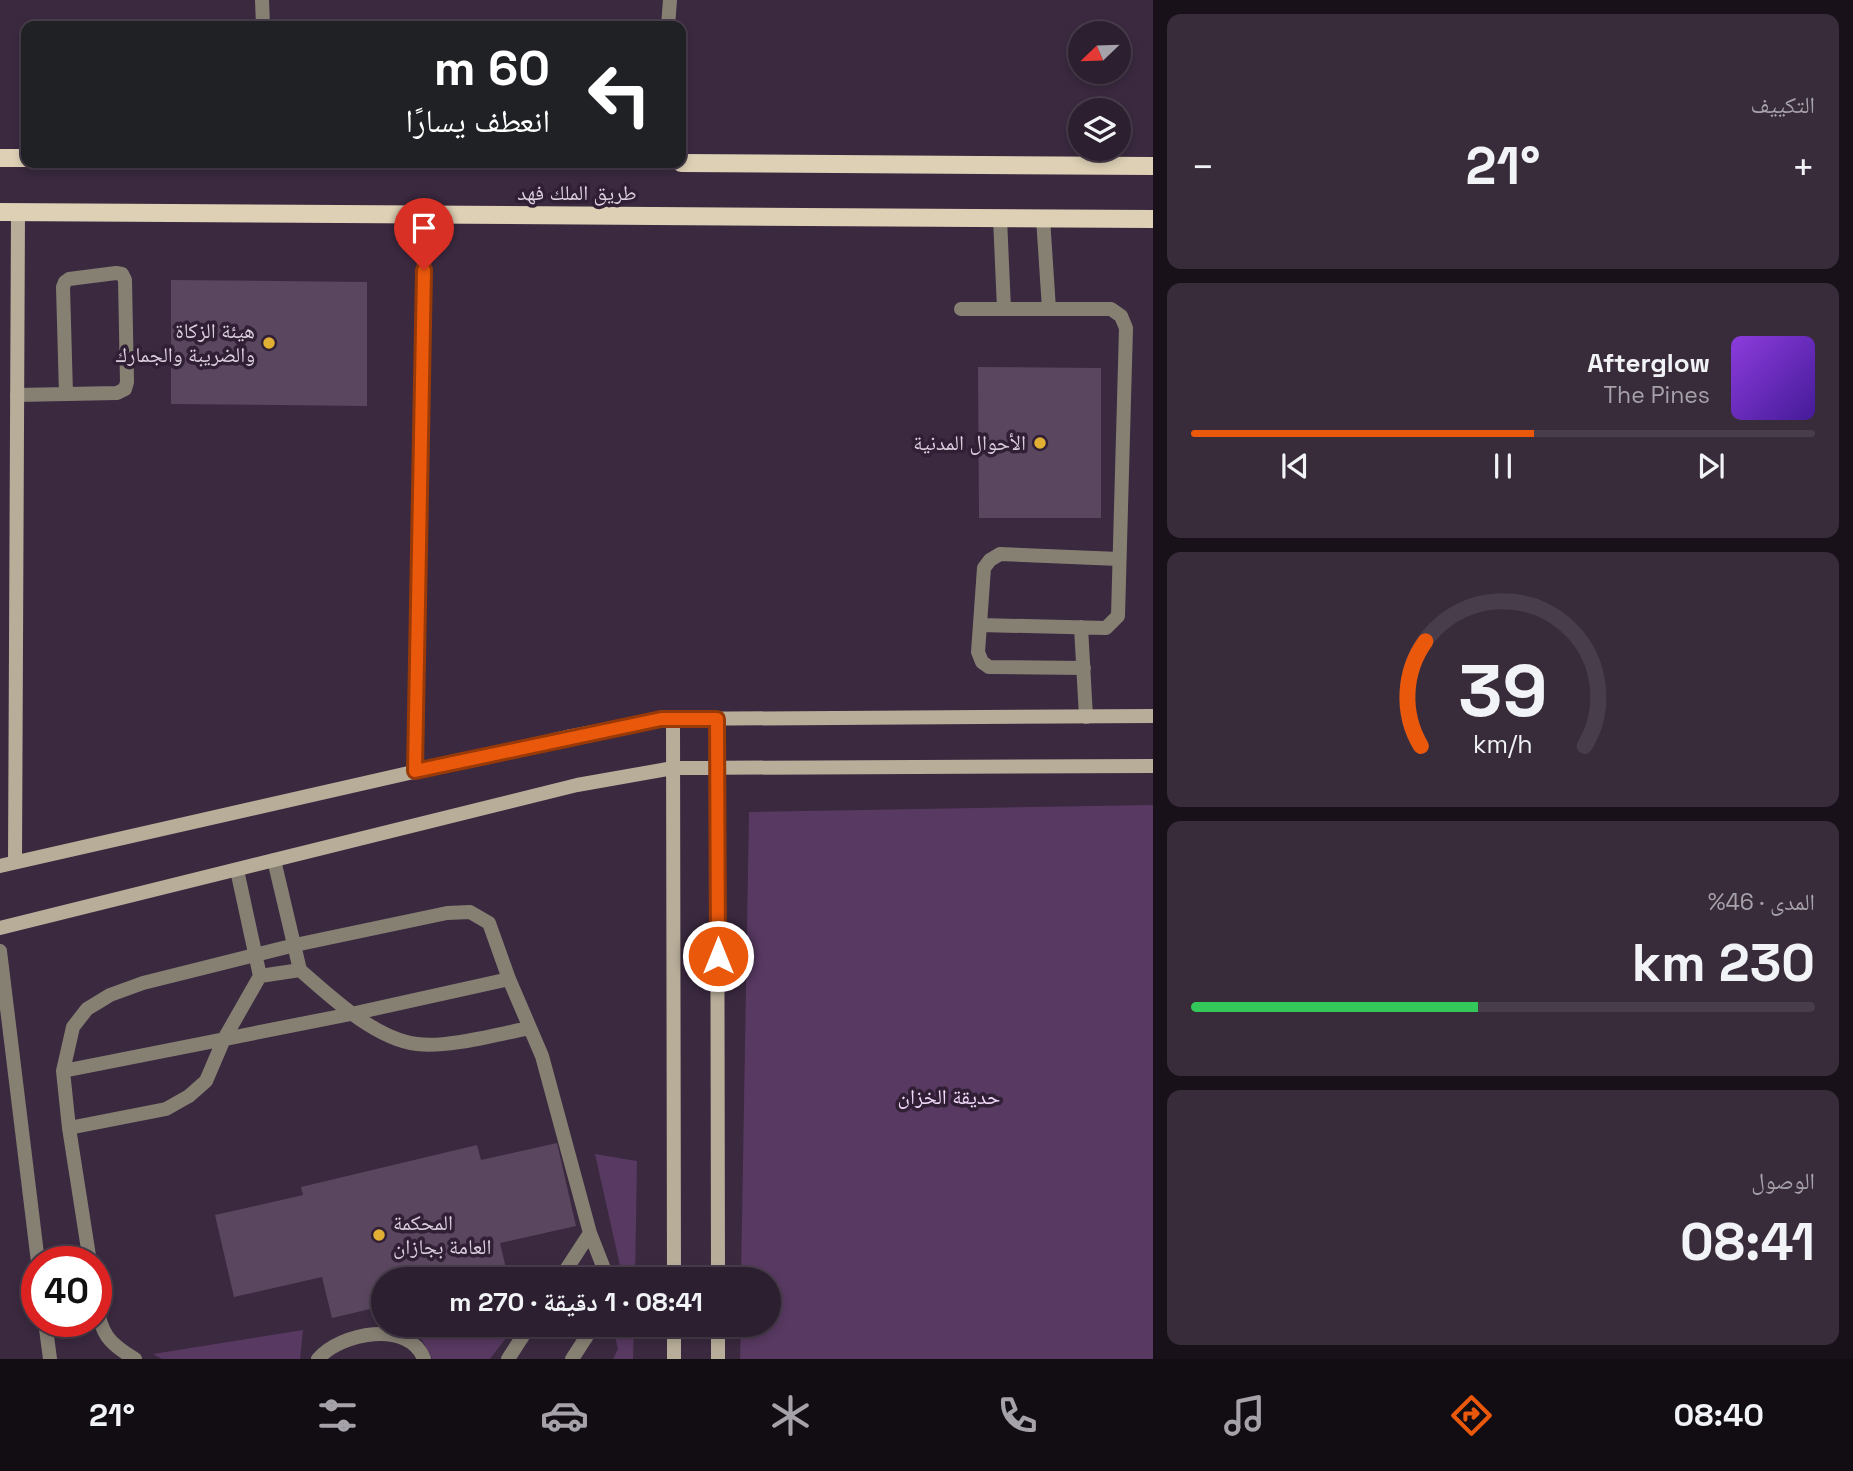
<!DOCTYPE html>
<html lang="ar">
<meta charset="utf-8">
<style>
:root{--surface:#2c1f2f;--page:#382c3b;--text:#f1f3f6;--muted:#a6a2aa;--line:#483d4b;--accent:#ea580c}
body{margin:0;font-family:"Space Grotesk","Noto Naskh Arabic",sans-serif;background:var(--page);color:var(--text);direction:rtl;height:100vh;display:flex;flex-direction:column;font-size:26px;white-space:nowrap}
*{box-sizing:border-box;margin:0}
p{font-size:23px;color:var(--muted)}
.icon{flex:none;width:38px;height:38px;fill:none;stroke:currentColor;stroke-width:2;stroke-linecap:round;stroke-linejoin:round}
.map{position:relative;flex:1;overflow:hidden;direction:ltr}
.drawer{display:flex;flex-direction:column;gap:14px;padding:14px;background:#18111a;width:700px}
.drawer>*{flex:none}
.guide{position:absolute;left:21px;top:21px;width:665px;height:147px;border-radius:14px;box-shadow:0 4px 10px #0003,0 0 0 2px var(--line);direction:rtl;background:#202124;color:#fff;overflow:hidden}
.needle{width:46px;rotate:247deg}
.controls{position:absolute;left:1068px;top:21px;display:grid;gap:14px}
.controls a{display:grid;place-items:center;width:63px;height:63px;border-radius:50%;background:var(--surface);box-shadow:0 4px 10px #0003,0 0 0 2px var(--line);font-size:35px}
.speed{position:absolute;left:21px;top:1246px;display:flex;gap:14px;font-size:35px;font-weight:700;text-align:center}
.speed>*{display:grid;place-content:center;width:91px;height:91px;border-radius:50%;background:var(--surface);box-shadow:0 4px 10px #0003,0 0 0 2px var(--line);line-height:1}
.speed .limit{border:10px solid #d22;background:#fff;color:#111}
.pin{position:absolute;display:grid;place-items:center;width:60px;height:60px;color:#fff;margin:-72px -30px;border-radius:50% 50% 50% 0;rotate:-45deg;box-shadow:0 0 7px #0007}
.pin .icon{rotate:45deg}
.me{position:absolute;width:77px;margin:-38px;rotate:0deg;stroke-linejoin:round;filter:drop-shadow(0 0 5px #0008)}
.turn{display:flex;align-items:center;gap:24px;height:147px;padding:0 21px;font-size:32px}
.turn .icon{width:91px;height:91px;stroke-width:2.5}
.turn b{display:block;font-size:49px;line-height:60px}
.big{font-size:52px;font-weight:800;line-height:1.1}
.drawer .card{flex:1;display:flex;flex-direction:column;justify-content:center;gap:10px;min-width:0;padding:0 24px;border-radius:14px;background:var(--page)}
.drawer .dial{align-items:center;gap:0}
.dial svg{height:182px;overflow:visible;fill:none;stroke:var(--line);stroke-width:7;stroke-linecap:round;text-anchor:middle}
.dial text{fill:var(--text);stroke:none}
.song{display:flex;align-items:center;gap:21px}
.cover{width:84px;height:84px;border-radius:10px;background:linear-gradient(135deg,hsl(270 70% 55%),hsl(260 70% 35%))}
.played{height:7px;border-radius:4px;background:linear-gradient(90deg,var(--accent) 55%,var(--line) 55%)}
.keys{display:flex;justify-content:space-around;direction:ltr}
.heat{display:flex;justify-content:space-between;align-items:center;font-size:38px;direction:ltr}
.charge{height:10px;border-radius:5px;background:linear-gradient(90deg,#34c759 46%,var(--line) 0)}
.trip{position:absolute;left:371px;top:1267px;width:410px;height:70px;border-radius:35px;background:var(--surface);box-shadow:0 4px 10px #0003,0 0 0 2px var(--line);font-weight:800;line-height:70px;text-align:center;direction:rtl}
.dock{display:flex;height:112px;justify-content:space-around;align-items:center;background:#120c13;color:var(--muted)}
.dock .icon{width:49px;height:49px}
.dock .current{color:var(--accent)}
.dock b{font-size:32px;color:var(--text)}
main{display:flex;flex:1;min-height:0}
.map>svg:first-child{display:block}
.green{fill:#583961}
.building{fill:#5a475f}
.lines{fill:none;stroke-linecap:round;stroke-linejoin:round}
.lane{stroke:#868073;stroke-width:14}
.street{stroke:#868073;stroke-width:14}
.secondary{stroke:#b7ad99;stroke-width:14}
.primary{stroke:#ddd0b5;stroke-width:18}
.route-casing{stroke:#983908;stroke-width:18}
.route{stroke:#ea580c;stroke-width:12}
.poi-dot{fill:#e1af34;stroke:#301f35;stroke-width:2.5}
.labels{text-anchor:middle;stroke-width:7;stroke-linejoin:round;paint-order:stroke}
.street-label{font-size:21px;fill:#dcd0df;stroke:#301f35}
.poi-label{font-size:21px;fill:#dcd0df;stroke:#301f35;text-anchor:end}
.park-label{font-size:21px;fill:#f3d9fb;stroke:#301f35}
</style>
<main>
<section class="drawer">
<div class="card"><p>التكييف</p>
<div class="heat"><a>−</a><b class="big">21°</b><a>+</a></div>
</div>
<div class="card">
<div class="song"><i class="cover"></i><div><b>Afterglow</b><p>The Pines</p></div></div>
<div class="played"></div>
<div class="keys"><svg class="icon" aria-label="previous" viewBox="0 0 24 24"><path d="M18 5L8 12l10 7zM5 5v14"/></svg><svg class="icon" aria-label="pause" viewBox="0 0 24 24"><path d="M8 5v14M16 5v14"/></svg><svg class="icon" aria-label="next" viewBox="0 0 24 24"><path d="M6 5l10 7-10 7zM19 5v14"/></svg></div>
</div>
<div class="card dial"><svg viewBox="0 0 100 80">
<path d="M14 69A42 42 0 1 1 86 69"/>
<path d="M14 69A42 42 0 0 1 16 23" stroke="#ea580c"/>
<text x="50" y="56" font-size="32" font-weight="700">39</text>
<text x="50" y="72" font-size="11">km/h</text>
</svg></div>
<div class="card"><p>المدى · 46%</p><b class="big">230 km</b><div class="charge"></div></div>
<div class="card"><p>الوصول</p><b class="big">08:41</b></div>
</section>
<div class="map">
<svg width="1153" height="1359" viewBox="0 0 1153 1359">
<rect width="100%" height="100%" fill="#3a293f"/>
<path class="green" d="M1153,805v554h-413l1,-34h27v-46h-27l8,-467z
M595,1154l42,7 -2,118h-17l3,-9z
M414,1325h102l-26,34h-58z
M612,1325h22l-1,34h-20l5,-10z
M303,1330l-3,29h-138l-9,-5z"/>
<path class="building" d="M171,280l196,2v124l-196,-2z
M978,367l123,1v150h-122z
M557,1143l19,83 -76,17 8,34 -11,2h-114v27l-51,12 -10,-41 -88,20 -19,-82 88,-20 -2,-8 176,-42 4,15z"/>
<g class="lines">
<path class="lane" d="M1000,218l4,91
M1043,218l6,91
M961,309h150l10,7 5,12 -8,288 -12,12 -126,-3
M17,395l100,-2 8,-4 2,-7 -2,-102 -3,-6 -6,-1 -47,6 -4,3 -2,5 3,107
M1081,627l5,90
M1084,668l-95,-1 -7,-5 -4,-10 6,-84 6,-8 10,-6 119,5
M274,860l26,110
M237,870l23,106
M0,951l38,311
M63,1071l288,-57 158,-35
M69,1128l97,-19 23,-13 17,-15 18,-42 36,-63 40,-6c31,27 75,69 117,74 31,4 81,-10 113,-16
M90,1262l-21,-134 -6,-57 10,-44 14,-18 23,-14 33,-12 152,-38 152,-32 23,-1 19,11 20,56 33,77 48,177 18,46
M560,1279l30,-46
M96,1302c5,32 12,41 39,57
M45,1321l5,38
M318,1359c22,-26 91,-40 106,0
M508,1359l22,-34
M572,1359l22,-34"/>
<path class="street" d="M262,0l1,26
M668,26l2,-26"/>
<path class="secondary" d="M673,719l1,560
M717,719l1,560
M415,771l10,-557
M15,862l3,-650
M0,866l567,-129 94,-18 492,-3
M0,928l577,-143 96,-17 480,-2
M674,1325v34
M718,1325v34"/>
<path class="primary" d="M0,158h26
M681,163l472,3
M0,212l1153,7"/>
</g>
<g class="lines">
<g class="route-casing">
<path id="route" d="M424,270l-9,501 246,-52h56l1,237"/>
</g>
<use href="#route" class="route"/>
</g>
<g class="poi-dot">
<circle cx="269" cy="343" r="7"/>
<circle cx="1040" cy="443" r="7"/>
<circle cx="379" cy="1235" r="7"/>
</g>
<g class="labels">
<g class="street-label">
<text x="577" y="200">طريق الملك فهد</text>
</g>
<g class="poi-label">
<text x="255" y="338">هيئة الزكاة<tspan x="255" dy="24">والضريبة والجمارك</tspan></text>
<text x="1026" y="450">الأحوال المدنية</text>
<text x="393" y="1230" text-anchor="start">المحكمة<tspan x="393" dy="24">العامة بجازان</tspan></text>
</g>
<g class="park-label">
<text x="949" y="1104">حديقة الخزان</text>
</g>
</g>
</svg>
<div class="controls">
<a><svg class="needle" viewBox="-14 -14 28 28"><path d="M0-13l5 13h-10z" fill="#e53935"/><path d="M0 13l5-13h-10z" fill="#a6a2aa"/></svg></a>
<a><svg class="icon" aria-label="layers" viewBox="0 0 24 24"><path d="M12 4l9 5-9 5-9-5zM3 14l9 5 9-5"/></svg></a>
</div>
<div class="speed"><div class="limit">40</div></div>
<div class="pin" style="left:424px;top:270px;background:#d93025"><svg class="icon" aria-label="arrive" viewBox="0 0 24 24"><path d="M6 21V4h12l-3 4 3 4H6"/></svg></div>
<svg class="me" style="left:718px;top:956px" viewBox="-20 -20 40 40"><circle r="17" fill="#ea580c" stroke="#fff" stroke-width="3"/><path d="M0-11L8 9 0 5-8 9z" fill="#fff"/></svg>
<div class="trip">08:41 · 1 دقيقة · 270 m</div>
<div class="guide">
<div class="turn"><svg class="icon" aria-label="left" viewBox="0 0 24 24"><path d="M17 20v-9H6M10 6l-5 5 5 5"/></svg><div><b>60 m</b>انعطف يسارًا</div></div>
</div>
</div>
</main>
<nav class="dock">
<b>08:40</b>
<svg class="icon current" aria-label="directions" viewBox="0 0 24 24"><path d="M12 3l9 9-9 9-9-9zM9 14v-3h6M13 9l2 2-2 2"/></svg>
<svg class="icon" aria-label="music" viewBox="0 0 24 24"><path d="M9 18V5l10-2v13"/><circle cx="6" cy="18" r="3"/><circle cx="16" cy="16" r="3"/></svg>
<svg class="icon" aria-label="phone" viewBox="0 0 24 24"><path d="M5 4h4l2 5-3 2q2 4 5 5l2-3 5 2v4C11 20 4 13 5 4z"/></svg>
<svg class="icon" aria-label="climate" viewBox="0 0 24 24"><path d="M12 3v18M4 7l16 10M4 17L20 7"/></svg>
<svg class="icon" aria-label="car" viewBox="0 0 24 24"><path d="M5 17H2v-5l4-1 3-4h7l3 4 3 1v5h-3M9 17h6M6 11h13"/><circle cx="7" cy="17" r="2"/><circle cx="17" cy="17" r="2"/></svg>
<svg class="icon" aria-label="filters" viewBox="0 0 24 24"><path d="M4 7h16M4 17h16"/><circle cx="9" cy="7" r="2"/><circle cx="15" cy="17" r="2"/></svg>
<b>21°</b>
</nav>
